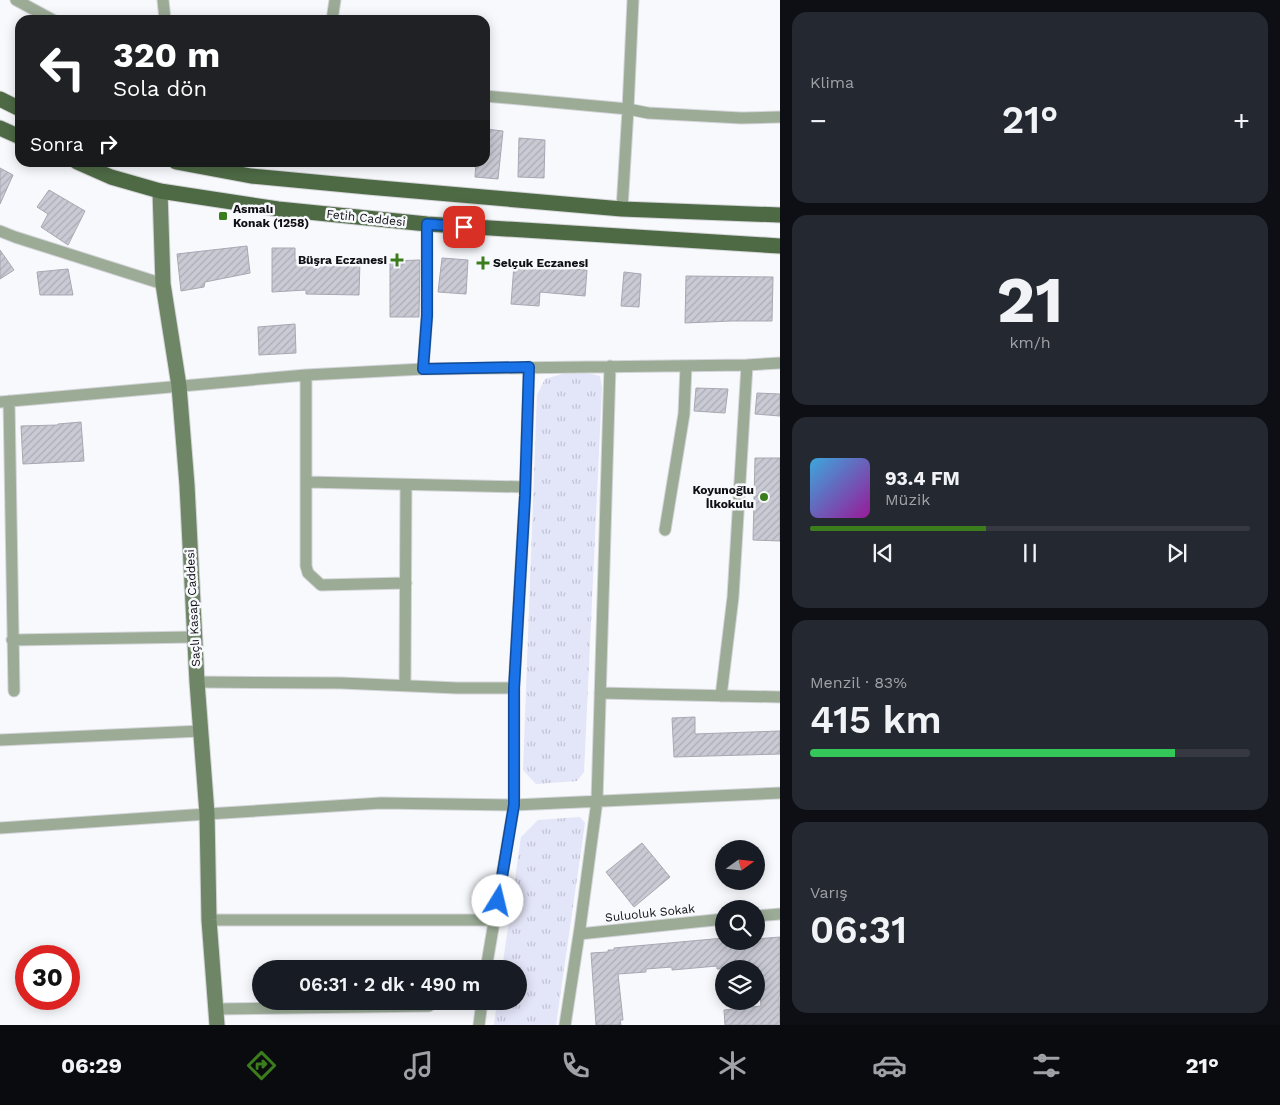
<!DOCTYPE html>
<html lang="tr">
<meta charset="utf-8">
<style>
:root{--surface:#171b24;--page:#242831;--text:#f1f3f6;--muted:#9ea1a6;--line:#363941;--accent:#3b7c1c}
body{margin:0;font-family:"Work Sans",sans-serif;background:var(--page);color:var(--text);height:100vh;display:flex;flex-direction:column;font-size:19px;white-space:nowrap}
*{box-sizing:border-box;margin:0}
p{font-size:16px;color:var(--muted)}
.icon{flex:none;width:28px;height:28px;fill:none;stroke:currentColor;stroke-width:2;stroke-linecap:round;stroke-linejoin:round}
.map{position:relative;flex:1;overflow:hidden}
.details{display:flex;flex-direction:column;gap:12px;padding:12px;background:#0d0f14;width:500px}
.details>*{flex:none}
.top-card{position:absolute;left:15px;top:15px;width:475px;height:152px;border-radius:15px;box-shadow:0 2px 12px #0003;background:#202124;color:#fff;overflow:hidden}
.needle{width:32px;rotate:75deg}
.controls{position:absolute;left:715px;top:840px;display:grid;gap:10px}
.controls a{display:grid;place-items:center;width:50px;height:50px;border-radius:50%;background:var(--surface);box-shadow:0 2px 12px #0003;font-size:25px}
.speed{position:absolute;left:15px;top:945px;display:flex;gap:10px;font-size:25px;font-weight:700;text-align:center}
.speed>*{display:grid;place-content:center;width:65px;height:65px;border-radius:50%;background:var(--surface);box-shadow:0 2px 12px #0003;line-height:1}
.speed .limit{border:8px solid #d22;background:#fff;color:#111}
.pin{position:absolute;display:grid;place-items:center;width:42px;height:42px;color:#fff;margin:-21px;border-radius:10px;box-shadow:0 2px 8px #0006}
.me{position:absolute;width:55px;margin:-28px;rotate:9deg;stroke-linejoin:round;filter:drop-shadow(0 0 4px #0008)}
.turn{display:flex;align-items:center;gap:18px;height:105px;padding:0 15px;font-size:22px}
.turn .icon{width:65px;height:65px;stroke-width:2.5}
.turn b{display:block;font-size:35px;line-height:42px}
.then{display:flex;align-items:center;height:48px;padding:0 15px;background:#0003;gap:10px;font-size:19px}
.big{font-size:38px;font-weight:600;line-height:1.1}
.details .widget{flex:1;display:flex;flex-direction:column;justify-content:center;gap:8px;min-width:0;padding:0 18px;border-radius:15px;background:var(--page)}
.details .dial{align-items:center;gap:0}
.dial b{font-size:65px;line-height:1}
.song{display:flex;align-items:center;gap:15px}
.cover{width:60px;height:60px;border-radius:8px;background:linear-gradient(135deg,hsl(200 70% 55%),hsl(300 70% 35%))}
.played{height:5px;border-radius:2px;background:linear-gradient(90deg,var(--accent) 40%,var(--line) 40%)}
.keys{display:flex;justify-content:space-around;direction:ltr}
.heat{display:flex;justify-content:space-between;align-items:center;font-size:28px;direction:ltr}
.charge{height:8px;border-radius:4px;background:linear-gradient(90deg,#34c759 83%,var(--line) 0)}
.trip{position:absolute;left:252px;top:960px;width:275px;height:50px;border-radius:25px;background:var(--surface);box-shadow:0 2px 12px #0003;font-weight:600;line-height:50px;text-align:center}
.dock{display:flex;height:80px;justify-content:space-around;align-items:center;background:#090b0e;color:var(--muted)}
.dock .icon{width:35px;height:35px}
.dock .selected{color:var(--accent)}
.dock b{font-size:22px;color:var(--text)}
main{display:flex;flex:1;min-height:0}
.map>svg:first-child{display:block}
.park{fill:url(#park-tufts)}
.building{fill:url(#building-hatch);stroke:#a7a8b2}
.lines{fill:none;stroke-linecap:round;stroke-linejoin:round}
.street-casing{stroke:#d3d4d8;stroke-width:13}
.secondary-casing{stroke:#d3d4d8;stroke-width:17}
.primary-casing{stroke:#d3d4d8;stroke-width:17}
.street{stroke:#9bab96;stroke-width:11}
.secondary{stroke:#6e8566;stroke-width:15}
.primary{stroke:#4e6a45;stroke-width:15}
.route-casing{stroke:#114b97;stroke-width:12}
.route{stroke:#1a73e8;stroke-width:9}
.poi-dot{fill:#3b7c1c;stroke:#f8f9fd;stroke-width:2}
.labels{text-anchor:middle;stroke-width:5;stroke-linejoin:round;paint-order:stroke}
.poi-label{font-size:12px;font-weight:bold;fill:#101014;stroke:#f8f9fd;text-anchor:start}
.street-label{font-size:12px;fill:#101014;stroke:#f8f9fd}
</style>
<main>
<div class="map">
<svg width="780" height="1025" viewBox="0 0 780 1025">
<defs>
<pattern id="park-tufts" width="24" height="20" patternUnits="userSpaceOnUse" patternTransform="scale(1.25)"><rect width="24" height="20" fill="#e3e5f8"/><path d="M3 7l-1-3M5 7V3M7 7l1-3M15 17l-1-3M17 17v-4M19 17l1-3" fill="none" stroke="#c2c3d4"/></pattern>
<pattern id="building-hatch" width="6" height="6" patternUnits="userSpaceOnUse" patternTransform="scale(1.25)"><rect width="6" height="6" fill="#c9cad4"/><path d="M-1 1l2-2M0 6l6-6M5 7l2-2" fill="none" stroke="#acacb5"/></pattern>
</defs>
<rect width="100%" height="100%" fill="#f8f9fd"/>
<path class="park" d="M569,372l19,1 12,3 2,11 -18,385 -7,9 -41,3 -13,-14 14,-375 8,-16z
M580,817l5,6 -29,202h-62l3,-24h22v-32h-17l19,-132 17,-17z"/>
<path class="building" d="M485,129l18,2 -5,48 -23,-2 1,-15h9z
M519,138l26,2 -1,38 -26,-1z
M0,168l13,7 -13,29z
M49,190l36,21 -17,34 -27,-18 7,-13 -11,-7z
M247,246l3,27 -45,9 -1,5 -23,4 -4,-37z
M272,248h23v12l65,1 -1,34 -53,-1v-4l-34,2z
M0,250l14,20 -14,9z
M442,258l26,2 -2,34 -28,-2z
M420,260l-1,57h-29v-56z
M514,265l73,5 -2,26 -45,-4 -1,14 -28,-2z
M68,269l5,26h-33l-3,-23z
M624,272l17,2 -2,33 -18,-1z
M686,276l87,1 -1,44h-41l-46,2z
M295,324l1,29 -37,2 -1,-28z
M696,388l32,1 -3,24 -31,-2z
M757,393l23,1v22l-25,-2z
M81,422l3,39 -61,3 -2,-38 37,-1v-1z
M755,458h25v83l-27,-1z
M695,717v17l85,-3v23l-106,3 -2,-39z
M642,843l28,34 -36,30 -28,-35z
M780,937v59h-1l1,29h-55l-1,-15 37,-4 -3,-37h-41v-3l-45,4v-3l-26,2v3l-28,2 5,46h-3l1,5h-25l-5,-72 17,-1v-2h6v-2l110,-10v3h32v-2z"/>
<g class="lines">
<g class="street-casing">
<path id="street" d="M16,0l37,20
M163,0l2,20
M332,20l3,-20
M485,96l143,13 20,4 93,5 39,-1
M622,209l6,-100 5,-109
M0,231l15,6 148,47
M423,369l4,-54v-91
M306,375v191l2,7 13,12 85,-2
M9,401l5,290
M0,402l306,-27 117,-6 324,-4 33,-2
M307,482l218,5
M665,530l19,-116 2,-48
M12,640l182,-3
M197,682l144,1 116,5h57
M405,685l1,-200
M600,693l180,4
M721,696l12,-99 14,-232
M0,740l201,-9
M0,828l207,-14 174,-11 133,2 266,-12
M756,916l24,-2
M209,920h286
M579,934l145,-15
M486,969l28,-164v-117l11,-192 4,-129
M215,1009l214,-3
M479,1025l3,-24
M565,1025l15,-97 17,-127 13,-435"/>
</g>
<g class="secondary-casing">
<path id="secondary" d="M160,191l3,93 16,102 8,99 10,197 10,132 2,106 8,105"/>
</g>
<g class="primary-casing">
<path id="primary" d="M0,99l20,10
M0,128l20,9
M77,162l34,15 49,14 118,18 149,15 353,22
M176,162l75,14 117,11 254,22 158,6"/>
</g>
<use href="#street" class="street"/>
<use href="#secondary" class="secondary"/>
<use href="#primary" class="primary"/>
</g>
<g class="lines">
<g class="route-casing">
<path id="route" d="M464,227l-37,-3v92l-4,53 106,-2 -4,129 -11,192v117l-16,96"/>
</g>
<use href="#route" class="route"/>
</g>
<g class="poi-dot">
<rect x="218" y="211" width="10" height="10" rx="2.5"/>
<path d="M394.5 252.5h5v5h5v5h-5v5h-5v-5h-5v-5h5z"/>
<path d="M480.5 255.5h5v5h5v5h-5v5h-5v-5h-5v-5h5z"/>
<circle cx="764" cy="497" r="5"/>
</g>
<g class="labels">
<g class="poi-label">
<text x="233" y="213">Asmalı<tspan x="233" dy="14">Konak (1258)</tspan></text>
<text x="387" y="264" text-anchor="end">Büşra Eczanesi</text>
<text x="493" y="267">Selçuk Eczanesi</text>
<text x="754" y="494" text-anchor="end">Koyunoğlu<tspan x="754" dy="14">İlkokulu</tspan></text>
</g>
<g class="street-label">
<text transform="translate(366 218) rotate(6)" y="4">Fetih Caddesi</text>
<text transform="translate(193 608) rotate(-93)" y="4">Saçlı Kasap Caddesi</text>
<text transform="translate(650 913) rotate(-6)" y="4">Suluoluk Sokak</text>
</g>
</g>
</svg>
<div class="controls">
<a><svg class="needle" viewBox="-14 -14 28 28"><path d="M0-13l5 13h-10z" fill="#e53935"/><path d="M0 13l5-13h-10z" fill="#9ea1a6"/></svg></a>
<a><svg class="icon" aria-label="search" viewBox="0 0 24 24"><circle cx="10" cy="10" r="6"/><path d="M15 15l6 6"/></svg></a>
<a><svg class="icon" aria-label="layers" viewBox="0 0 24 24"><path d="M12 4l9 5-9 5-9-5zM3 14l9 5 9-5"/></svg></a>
</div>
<div class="speed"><div class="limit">30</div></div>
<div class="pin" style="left:464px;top:227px;background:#d93025"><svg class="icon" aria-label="arrive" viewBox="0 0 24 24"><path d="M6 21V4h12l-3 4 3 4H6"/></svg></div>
<svg class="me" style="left:498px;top:901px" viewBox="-20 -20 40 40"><circle r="19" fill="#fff"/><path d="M0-13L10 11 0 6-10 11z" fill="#1a73e8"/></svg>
<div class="trip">06:31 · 2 dk · 490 m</div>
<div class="top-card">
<div class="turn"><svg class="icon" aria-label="left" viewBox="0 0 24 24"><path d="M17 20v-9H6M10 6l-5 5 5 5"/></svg><div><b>320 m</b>Sola dön</div></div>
<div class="then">Sonra<svg class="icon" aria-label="right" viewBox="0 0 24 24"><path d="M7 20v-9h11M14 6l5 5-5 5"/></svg></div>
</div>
</div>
<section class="details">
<div class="widget"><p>Klima</p>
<div class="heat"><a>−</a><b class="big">21°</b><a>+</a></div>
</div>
<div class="widget dial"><b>21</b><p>km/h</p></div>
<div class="widget">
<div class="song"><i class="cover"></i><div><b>93.4 FM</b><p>Müzik</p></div></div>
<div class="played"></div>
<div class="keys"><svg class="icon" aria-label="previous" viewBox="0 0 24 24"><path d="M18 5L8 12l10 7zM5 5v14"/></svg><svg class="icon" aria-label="pause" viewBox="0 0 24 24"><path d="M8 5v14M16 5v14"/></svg><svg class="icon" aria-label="next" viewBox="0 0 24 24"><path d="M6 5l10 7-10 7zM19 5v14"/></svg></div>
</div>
<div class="widget"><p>Menzil · 83%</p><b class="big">415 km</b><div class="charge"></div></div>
<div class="widget"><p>Varış</p><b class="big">06:31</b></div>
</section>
</main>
<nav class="dock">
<b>06:29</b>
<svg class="icon selected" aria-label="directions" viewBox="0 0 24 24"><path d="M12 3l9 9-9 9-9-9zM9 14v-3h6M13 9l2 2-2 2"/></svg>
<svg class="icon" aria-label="music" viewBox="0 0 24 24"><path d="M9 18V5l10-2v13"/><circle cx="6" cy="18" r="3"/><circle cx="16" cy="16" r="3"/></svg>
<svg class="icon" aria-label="phone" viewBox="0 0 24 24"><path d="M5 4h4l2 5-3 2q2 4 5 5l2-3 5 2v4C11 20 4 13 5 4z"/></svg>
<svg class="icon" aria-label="climate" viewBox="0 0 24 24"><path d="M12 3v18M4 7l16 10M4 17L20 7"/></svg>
<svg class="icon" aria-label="car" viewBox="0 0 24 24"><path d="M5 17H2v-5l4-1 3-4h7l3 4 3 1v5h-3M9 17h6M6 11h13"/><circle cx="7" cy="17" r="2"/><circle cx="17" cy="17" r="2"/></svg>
<svg class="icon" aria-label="filters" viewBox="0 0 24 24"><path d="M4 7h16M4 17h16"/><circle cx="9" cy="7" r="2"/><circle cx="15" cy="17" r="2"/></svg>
<b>21°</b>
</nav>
